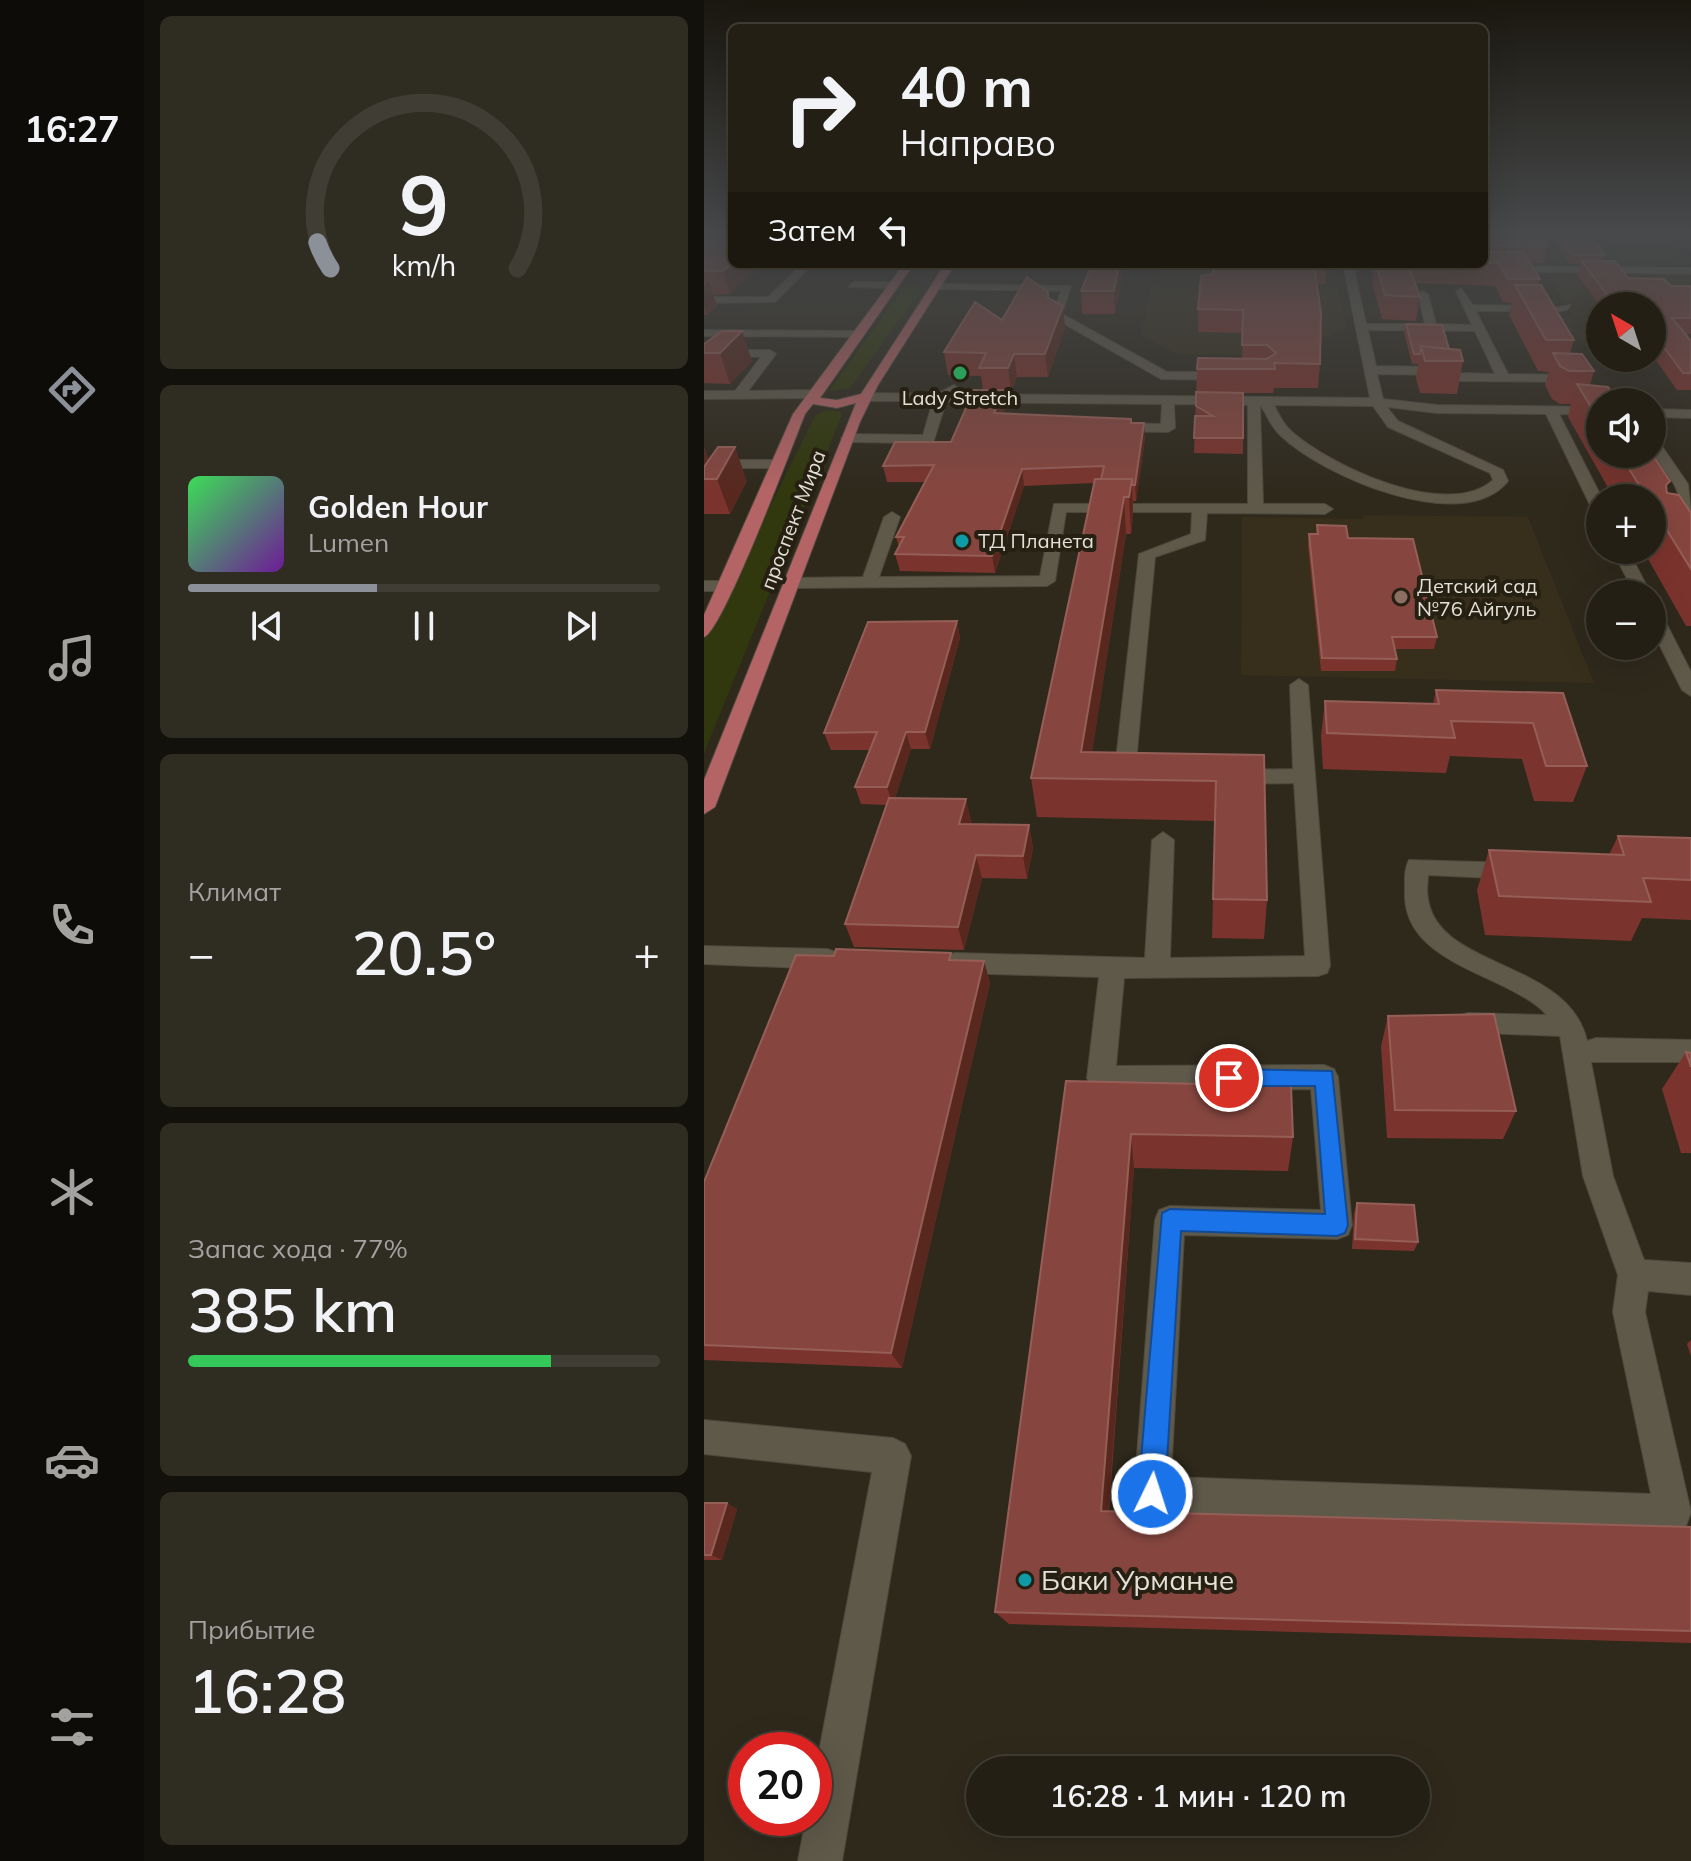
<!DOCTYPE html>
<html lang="ru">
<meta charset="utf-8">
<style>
:root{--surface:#231f15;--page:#2f2c22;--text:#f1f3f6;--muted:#a3a2a0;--line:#403d34;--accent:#8c9099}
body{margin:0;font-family:Mulish,sans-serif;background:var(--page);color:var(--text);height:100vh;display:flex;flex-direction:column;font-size:30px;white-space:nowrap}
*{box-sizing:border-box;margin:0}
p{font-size:26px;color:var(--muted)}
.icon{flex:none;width:44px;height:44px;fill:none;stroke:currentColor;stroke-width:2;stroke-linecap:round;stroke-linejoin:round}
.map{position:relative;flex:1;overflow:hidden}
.details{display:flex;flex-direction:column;gap:16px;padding:16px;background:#13110c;width:560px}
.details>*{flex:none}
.top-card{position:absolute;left:24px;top:24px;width:760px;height:244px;border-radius:12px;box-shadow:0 8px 32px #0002,0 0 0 2px var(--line);background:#231f15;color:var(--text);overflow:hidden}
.needle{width:52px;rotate:321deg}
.controls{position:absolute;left:882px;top:292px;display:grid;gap:16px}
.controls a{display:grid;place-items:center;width:80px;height:80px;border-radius:50%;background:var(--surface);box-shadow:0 8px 32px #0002,0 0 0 2px var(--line);font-size:40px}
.speed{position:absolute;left:24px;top:1732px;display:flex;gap:16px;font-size:40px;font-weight:700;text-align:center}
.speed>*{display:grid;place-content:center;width:104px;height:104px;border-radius:50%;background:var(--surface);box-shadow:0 8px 32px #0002,0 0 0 2px var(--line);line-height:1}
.speed .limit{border:12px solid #d22;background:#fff;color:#111}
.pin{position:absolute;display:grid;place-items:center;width:68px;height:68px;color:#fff;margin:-34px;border:4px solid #fff;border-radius:50%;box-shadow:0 2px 8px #0007}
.me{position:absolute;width:88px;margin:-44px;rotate:4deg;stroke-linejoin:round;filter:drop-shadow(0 0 6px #0008)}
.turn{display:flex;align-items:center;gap:28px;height:168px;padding:0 40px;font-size:36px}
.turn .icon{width:104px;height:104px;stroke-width:2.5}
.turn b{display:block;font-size:56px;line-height:68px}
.then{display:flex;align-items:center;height:76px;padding:0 40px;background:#0003;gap:16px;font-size:30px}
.big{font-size:60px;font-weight:600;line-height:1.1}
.details .card{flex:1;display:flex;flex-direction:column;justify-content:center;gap:12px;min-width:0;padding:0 28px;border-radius:12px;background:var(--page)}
.details .dial{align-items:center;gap:0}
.dial svg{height:208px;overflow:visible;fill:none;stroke:var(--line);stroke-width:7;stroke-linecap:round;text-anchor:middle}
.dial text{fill:var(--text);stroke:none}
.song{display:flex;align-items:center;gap:24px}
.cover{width:96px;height:96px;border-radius:12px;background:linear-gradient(135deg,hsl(130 70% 55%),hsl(280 70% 35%))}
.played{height:8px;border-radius:4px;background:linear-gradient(90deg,var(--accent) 40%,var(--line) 40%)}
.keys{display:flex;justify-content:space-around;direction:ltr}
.heat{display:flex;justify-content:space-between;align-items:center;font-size:44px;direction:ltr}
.charge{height:12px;border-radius:6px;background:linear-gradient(90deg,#34c759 77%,var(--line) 0)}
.trip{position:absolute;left:262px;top:1756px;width:464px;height:80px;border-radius:40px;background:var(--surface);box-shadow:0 8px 32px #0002,0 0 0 2px var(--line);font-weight:600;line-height:80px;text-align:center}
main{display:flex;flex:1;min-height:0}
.menu{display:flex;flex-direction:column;width:144px;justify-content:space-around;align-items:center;background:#0e0c08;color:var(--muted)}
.menu .icon{width:56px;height:56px}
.menu .selected{color:var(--accent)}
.menu b{font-size:36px;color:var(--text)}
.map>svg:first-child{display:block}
.built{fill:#372f1b}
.green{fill:#31380d}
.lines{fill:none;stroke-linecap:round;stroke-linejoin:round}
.minor-casing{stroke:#4c483c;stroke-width:2}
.major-casing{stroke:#4c483c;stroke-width:2}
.minor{fill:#5f594a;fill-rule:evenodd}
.major{fill:#b56465;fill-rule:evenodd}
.wall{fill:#7b342d}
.shaded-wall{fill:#58281e}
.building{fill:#86463f;stroke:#955e57;stroke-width:2}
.route{fill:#1a73e8;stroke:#114b97;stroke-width:2}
.leisure-dot{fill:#2e9e5b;stroke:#252012;stroke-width:3}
.culture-dot{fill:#0f9aa8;stroke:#252012;stroke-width:3}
.education-dot{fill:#8d6e63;stroke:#252012;stroke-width:3}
.labels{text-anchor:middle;stroke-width:8;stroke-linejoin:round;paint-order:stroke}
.far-poi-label{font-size:20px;fill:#e4e0d7;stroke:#252012;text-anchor:start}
.far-street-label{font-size:20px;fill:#e4e0d7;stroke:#252012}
.near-poi-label{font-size:28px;fill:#e4e0d7;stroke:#252012;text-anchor:start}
</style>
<main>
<nav class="menu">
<b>16:27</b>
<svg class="icon selected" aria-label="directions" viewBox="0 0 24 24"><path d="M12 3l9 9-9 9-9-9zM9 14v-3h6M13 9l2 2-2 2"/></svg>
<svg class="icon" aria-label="music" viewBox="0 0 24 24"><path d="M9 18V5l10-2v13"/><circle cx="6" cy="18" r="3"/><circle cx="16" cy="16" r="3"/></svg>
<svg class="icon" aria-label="phone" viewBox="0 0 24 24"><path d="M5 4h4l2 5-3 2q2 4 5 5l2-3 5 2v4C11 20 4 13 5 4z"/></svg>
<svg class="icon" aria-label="climate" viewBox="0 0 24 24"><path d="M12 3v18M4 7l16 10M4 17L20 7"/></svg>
<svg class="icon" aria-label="car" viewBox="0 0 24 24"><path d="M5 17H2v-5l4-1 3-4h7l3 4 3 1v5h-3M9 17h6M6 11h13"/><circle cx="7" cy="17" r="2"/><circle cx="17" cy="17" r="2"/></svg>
<svg class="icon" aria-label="filters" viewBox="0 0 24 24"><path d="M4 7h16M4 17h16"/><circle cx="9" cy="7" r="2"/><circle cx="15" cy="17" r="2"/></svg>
</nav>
<section class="details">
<div class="card dial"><svg viewBox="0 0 100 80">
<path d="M14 69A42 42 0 1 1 86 69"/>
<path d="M14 69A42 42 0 0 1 9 59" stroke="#8c9099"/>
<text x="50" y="56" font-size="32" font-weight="700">9</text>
<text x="50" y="72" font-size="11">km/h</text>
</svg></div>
<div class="card">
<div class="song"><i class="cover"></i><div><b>Golden Hour</b><p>Lumen</p></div></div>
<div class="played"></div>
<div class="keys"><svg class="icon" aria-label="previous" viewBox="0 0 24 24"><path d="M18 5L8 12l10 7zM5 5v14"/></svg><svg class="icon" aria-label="pause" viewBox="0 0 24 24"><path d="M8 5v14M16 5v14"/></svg><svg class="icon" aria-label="next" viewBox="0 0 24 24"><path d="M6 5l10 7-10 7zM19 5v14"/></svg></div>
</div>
<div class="card"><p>Климат</p>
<div class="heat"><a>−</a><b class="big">20.5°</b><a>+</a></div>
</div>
<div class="card"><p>Запас хода · 77%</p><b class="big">385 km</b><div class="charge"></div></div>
<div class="card"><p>Прибытие</p><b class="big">16:28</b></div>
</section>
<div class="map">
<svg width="987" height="1861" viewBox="0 0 987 1861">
<rect width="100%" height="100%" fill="#2f291c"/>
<path class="built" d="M780,233h177l30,31 -201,-3z
M457,264h172l13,65 -63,26 -107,-1 -35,-19 10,-50 7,-2z
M844,274l143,1v72l-39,-41h-52v40l-21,-1 -19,-28 13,-1z
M659,515l165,2 66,166 -353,-8 1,-158 121,2z"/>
<path class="green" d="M211,283l9,3 -74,102 -21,3 76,-105z
M122,410l14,1 2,4 -138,338v-113l111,-224z"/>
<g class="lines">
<g class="minor-casing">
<path id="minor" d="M98,264h11l-38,38 -71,1v-6h64z
M639,264h10l13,60h59l-7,-30 5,-3 5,3 8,30 36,1 -16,-34 5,-3 12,17 73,1 -4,5h-66l32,63 69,1 6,4 -2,3 -121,-1 -19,-6 -64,-1 6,25 54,6 163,2v8l-41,-1 43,84 -2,16 -8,-5 -46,-95 -109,-1 -50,-6 11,14 105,49 5,11c-45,56 -186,-5 -228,-46 -9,-8 -13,-21 -20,-30l3,99h62l8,5 -8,5 -118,-1 -2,27 -50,17 -20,216 3,5 -10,7 -11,-2 -3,-5 25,-224 52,-20 1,-22h-126l-11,69 -8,5 -255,2 -8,-5 8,-5 71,-1 21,-60 8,-5 8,5 -21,60 161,-1 14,-72h194v-99l-74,-1 1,24 -7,4 -53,-1 -7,-4 7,-4 46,1 1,-20 -216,-2 -17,54 -12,-3 3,-10 -72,-1 -7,-4 7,-4 75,1 10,-34h-67l-6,-4 6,-4 71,1 17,-9 6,4 -6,5 416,4zM664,330l107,1 20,43 -34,-1 -19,-6 -66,-1zM570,405l99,1 15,21 102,46 3,7c-46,41 -163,-14 -202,-49 -8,-7 -12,-17 -17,-26z
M799,266l188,2v6l-191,-3z
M149,282h39l5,3 -5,3 -43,-1z
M232,284l135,2 -9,28 105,58h61l6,4 -6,4 -67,-1 -109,-62 9,-26 -129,-2z
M867,305l-4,5 -14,2 -5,-3z
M0,330l155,1 6,3 -6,3 -155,-1z
M21,350h45l6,4 -28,37 64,-1 6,4 -6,4 -108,1v-8h31l26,-34 -29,-1 -28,23v-10z
M948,409l39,1v8l-39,-1z
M948,438l5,1 31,45 3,27 -7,-4 -10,-23 -22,-32z
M0,460h72l7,4 -7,4h-72z
M908,550h16l23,44h-16z
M0,581h23l8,5 -8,5h-23z
M948,608l9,5 30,59v24l-9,-6 -30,-60z
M595,679l9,6 22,281 -3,7 -9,3 -194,2 -8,88 208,-1 10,4 4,8 14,148 -4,10 -11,4 -153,-4 -13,242 480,17 -38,-182 5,-37 -35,-99 -23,-140 -101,-4 -4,-8 4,-8 9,-3 79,2c-40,-43 -146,-49 -142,-125 0,-10 -1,-21 4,-30l106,3 11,8 -11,8 -87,-4c0,7 -2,17 0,24 10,70 141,61 159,142l9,-3 95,2v22h-100l22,114 31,84 47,3v32l-43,-4 -3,21 46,200 -5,14 -13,5 -521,-19 -13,-5 -5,-13 21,-274 4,-10 11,-4 151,4 -10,-121 -210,1 -10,-4 -4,-8 12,-101 -144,-4 -9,-3 -3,-7 3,-7 9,-3 190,5 7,-118 11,-8 11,8 -4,118 135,-2 -11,-173 -61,1 -10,-7 10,-7 60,-1 -3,-84z
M0,946l123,3 9,3 3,7 -3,7 -9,3 -123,-5z
M0,1420l189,18 12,6 6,12 -69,405h-44l8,-43h8v-40l58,-306 -168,-18z"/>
</g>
<g class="major-casing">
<path id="major" d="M200,264h10l-94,134 17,2 24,-6 84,-130h10l-77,121 -18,37 -145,385 -11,7v-34l152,-377 -19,5 -24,-4 -8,10c-12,30 -83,219 -101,223v-22l89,-201z"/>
</g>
<use href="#minor" class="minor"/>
<use href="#major" class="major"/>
</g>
<path class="wall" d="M0,233h28l-2,61 -17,1 4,11 -10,9h-3z
M780,233l64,13 -3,17h-16l11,16 -2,6 36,55 -4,13 24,18 -4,14 10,17v52h52l15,39 24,20v113h-5l-43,-76h9v-52h-38l-46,-81 3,-13h-11l-8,-5 -7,-14 4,-13 -11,-1 -29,-56 3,-12 -9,-1 -8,-16 -80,-3 5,14 -4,24 -34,-2 -10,-36 2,-19h110z
M854,235l47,20 -2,6 25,17 43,8h20v48h-6l6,7v49h-14l-25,-35v-49h-52l-22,-30 3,-12h-11l-14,-20z
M388,264h39v2h-7l-9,48h-33l-1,-23z
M509,264h114l-2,20h-8l3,80 -2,24h-44l-1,5h-30v61l-49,-1 3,-84 45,-11 1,-25 -45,-1v-23l15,-35z
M345,298l14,8 2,22 -17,49h-31l-6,15 -7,-1 2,15 -3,8 128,5 1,4 13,15 -9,63h-3v14l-2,19h-5l-34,218 172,3 3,145 -3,39 -52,-1 3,-117 -178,-4 -6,-39 63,-295 -70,3 -29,87 -95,-2 -5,-17 4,-7 -3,-10 30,-55h-39l-4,-16 68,-24 32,-52 -2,-14 -33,-1 -4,-23 58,-32z
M702,324l43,25 14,12 -6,33 -37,-1 -4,-15 2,-14h-6l-8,-31z
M0,344l48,17 -22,23 -26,-1z
M0,447l5,13 38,21 -17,33h-26z
M613,525l31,13 89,99 -3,12h-39l2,10 -2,12h-74l-13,-125 1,-12h7z
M253,621l3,17 -30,111h-19l-16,49 77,25 -1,1 58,1 4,23 -6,31 -45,-1 -18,72 -110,-3 -9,-23 42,-119 -26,-1 -6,-17 15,-37h-39l-7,-17z
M732,690l127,3 24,73 -14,36 -39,-1 -12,-42 -72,-3 -4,17 -123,-4 -2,-33 4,-35 108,3z
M914,836l73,2v82l-49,-2 -11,23 -146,-6 -8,-45 12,-40 120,5z
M249,960l31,1 6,22 -88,385 -198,-8v-178z
M684,1016l128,95 -13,28 -116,-1 -6,-92z
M982,1052l5,1v100h-10l-19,-64z
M362,1081l227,56 -5,34 -154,-3 -25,344 582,15v116l-682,-19 -14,-12z
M653,1203l61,39 -4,9 -62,-2 2,-36z
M987,1340v16l-4,-12z
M0,1503l33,6 -15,51h-18z"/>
<path class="shaded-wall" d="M28,263v1h31l-33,30 -7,-23z
M415,264h4l1,2 -9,48 -1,-23z
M5,282l8,24 -10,9 -3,-9v-19z
M359,306l2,22 -17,49 -3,-23z
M38,331l10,30 -22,23 -10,-31z
M310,354l3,23 -6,15 -3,-24z
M300,390l2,16 -9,23 -3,-16z
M440,423l1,15 -9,63 -1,-16z
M0,447l10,27 -10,5z
M31,447l12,34 -17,33 -13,-35z
M318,469l2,17 -29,87 -3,-17z
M428,479l1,36 -2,19 -2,-37z
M420,497l2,37 -38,245 -7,-27z
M253,621l3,17 -30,111 -5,-17z
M202,732l5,17 -18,56 -6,-18z
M262,799l6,24 -7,24 -6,-23z
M325,825l4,23 -6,31 -4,-23z
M272,855l6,23 -18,72 -6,-23z
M280,961l6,22 -88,385 -11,-15z
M427,1134l3,34 -27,361 -6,-18z
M23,1503l10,6 -15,51 -11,-5z"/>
<path class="building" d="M6,233h22v30l-9,8h-19v-34z
M780,233h56l8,13 -64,-1z
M854,235l33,1 14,19h-33z
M780,252h39l17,27h-32l-9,-16 -15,-1z
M878,261h33l13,17 36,1 7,7h20v32h-19l19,23v32h-8l-31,-42v-25h-37z
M388,264h27l-5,27h-33z
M509,264h101l7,49 -1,51 -46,-1 1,6h-78l1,-11 69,1 9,-6 -9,-8h-25l1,-35 -45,-1 3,-33 12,-2z
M672,264h32l12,33 -35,-2z
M323,277l21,15v6l15,8 -18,48h-31l-6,14h-29l7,-15 -42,-1 31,-50 27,18z
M811,285h26l33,55h-28z
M702,324l36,1 7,24 -28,-3 -1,8h-6z
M18,331h20l-22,22h-16v-9z
M717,346l39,4 3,11h-38z
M849,353l29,1 12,17h-25l-9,-5z
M873,384l31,3 10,15h-18v20z
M270,390h30l-10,23 137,6v4h13l-9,62h-3v-6h-31l3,-13 -82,3 -30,87 -97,-2 9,-17h-8l38,-72 -51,1 12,-24h56z
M492,392l47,1v45h-49l1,-22h18l-17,-10z
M14,447h17l-18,32h-13v-12z
M916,454h32l18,27 -4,4 1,8 12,2 12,18v56l-39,-63v-8h-5z
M391,479h37l-3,18h-5l-43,255 183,3 3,145 -54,-1 3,-118 -185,-3z
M613,525l29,1 2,12 65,1 24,98h-45l5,22 -75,-1 -13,-124h9z
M253,621l-32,111h-19l-19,55h-32l22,-55 -53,1 44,-111z
M732,690l127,3 24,73h-41l-13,-43 -82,-2 4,17 -128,-5 -2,-32 114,3z
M185,798l77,1 -7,25 70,1 -6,31 -47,-1 -18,72 -113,-3z
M914,836l73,2v42l-48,-2 8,24 -152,-6 -10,-46 135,5z
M132,949l115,4 -2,7 35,1 -93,392 -187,-8v-163l92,-227 38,1z
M790,1014l22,97 -121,-1 -7,-94z
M982,1052l5,1v14z
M362,1081l225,5 2,51 -162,-3 -30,377 590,16v104l-696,-19z
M653,1203l57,2 4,37 -63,-3z
M0,1503h23l-16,52h-7z"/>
<linearGradient id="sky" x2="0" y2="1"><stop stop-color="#1a170f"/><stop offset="0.47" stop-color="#47494b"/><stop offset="1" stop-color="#47494b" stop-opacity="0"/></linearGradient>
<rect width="987" height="493" fill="url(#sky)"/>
<path class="route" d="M525,1069l103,2 16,154 -3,8 -8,3 -156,-5 -16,263 -4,10 -9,4 -10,-4 -4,-10 24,-281 8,-4 155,5 -10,-128h-86l-10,-8z"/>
<circle class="leisure-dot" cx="256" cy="373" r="8"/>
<g class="culture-dot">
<circle cx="258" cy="541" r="8"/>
<circle cx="321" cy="1580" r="8"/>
</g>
<circle class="education-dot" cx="697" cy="597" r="8"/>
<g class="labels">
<g class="far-poi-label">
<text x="256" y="405" text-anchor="middle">Lady Stretch</text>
<text x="274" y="548">ТД Планета</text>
<text x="713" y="593">Детский сад<tspan x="713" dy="23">№76 Айгуль</tspan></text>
</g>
<g class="far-street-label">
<text transform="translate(89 520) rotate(-69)" y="7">проспект Мира</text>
</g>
<g class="near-poi-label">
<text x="337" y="1590">Баки Урманче</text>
</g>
</g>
</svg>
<div class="controls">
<a><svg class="needle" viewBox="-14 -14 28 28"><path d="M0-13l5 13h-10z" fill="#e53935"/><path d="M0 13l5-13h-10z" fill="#a3a2a0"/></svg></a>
<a><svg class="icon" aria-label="sound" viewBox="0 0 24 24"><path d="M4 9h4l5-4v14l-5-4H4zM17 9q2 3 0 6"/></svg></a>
<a>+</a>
<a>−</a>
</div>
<div class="speed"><div class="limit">20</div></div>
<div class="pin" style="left:525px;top:1078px;background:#d93025"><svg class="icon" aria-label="arrive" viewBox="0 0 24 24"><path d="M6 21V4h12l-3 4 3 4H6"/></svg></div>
<svg class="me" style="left:448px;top:1494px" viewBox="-20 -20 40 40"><circle r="17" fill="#1a73e8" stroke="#fff" stroke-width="3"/><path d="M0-11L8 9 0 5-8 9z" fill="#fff"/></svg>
<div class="trip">16:28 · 1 мин · 120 m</div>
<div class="top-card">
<div class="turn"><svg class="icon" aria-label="right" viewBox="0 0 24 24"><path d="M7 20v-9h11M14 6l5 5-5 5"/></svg><div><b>40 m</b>Направо</div></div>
<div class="then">Затем<svg class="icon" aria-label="left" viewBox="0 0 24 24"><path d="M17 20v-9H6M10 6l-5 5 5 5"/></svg></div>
</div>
</div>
</main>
